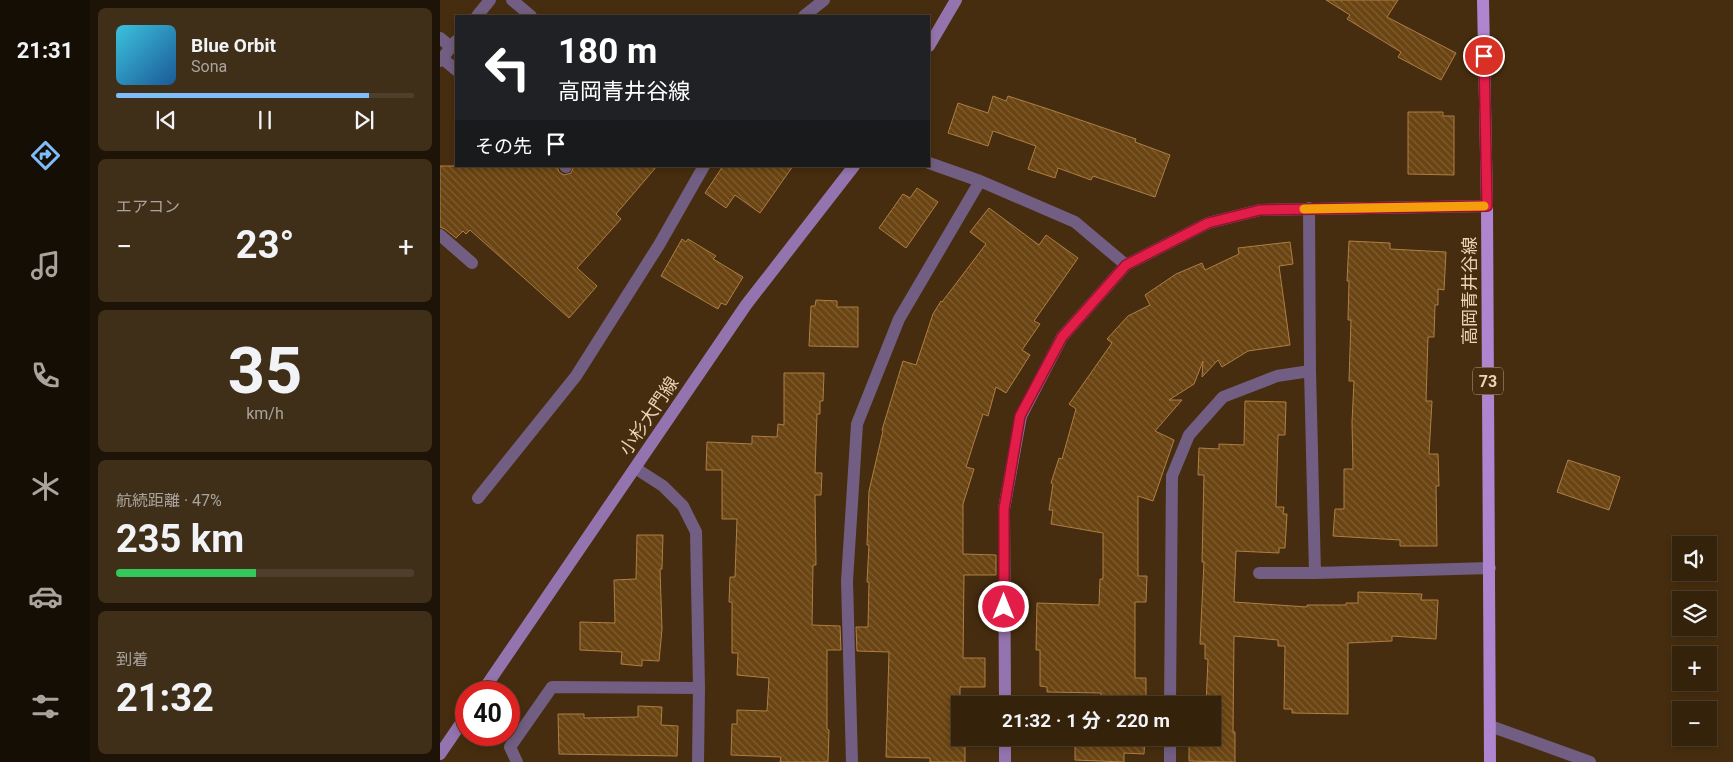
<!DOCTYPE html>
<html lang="ja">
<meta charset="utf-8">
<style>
:root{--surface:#34220b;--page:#3f2f19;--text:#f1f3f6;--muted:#a9a49d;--line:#4e3f2c;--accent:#7fbdfa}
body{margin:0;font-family:Roboto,"Noto Sans JP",sans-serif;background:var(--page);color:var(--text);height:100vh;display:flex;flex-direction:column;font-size:19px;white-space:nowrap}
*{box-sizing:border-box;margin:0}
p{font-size:16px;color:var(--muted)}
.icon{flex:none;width:28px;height:28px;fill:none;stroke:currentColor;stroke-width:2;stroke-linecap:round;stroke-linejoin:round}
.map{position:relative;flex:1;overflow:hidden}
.panel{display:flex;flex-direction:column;gap:8px;padding:8px;background:#1d1306;width:350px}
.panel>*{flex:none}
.guide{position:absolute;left:15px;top:15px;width:475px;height:152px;border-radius:0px;box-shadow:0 2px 8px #0003,0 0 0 1px var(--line);background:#202124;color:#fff;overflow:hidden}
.tools{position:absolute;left:1232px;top:536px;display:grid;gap:10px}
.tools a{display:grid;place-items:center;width:45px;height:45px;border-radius:0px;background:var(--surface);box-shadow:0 2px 8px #0003,0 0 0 1px var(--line);font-size:25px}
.speed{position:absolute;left:15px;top:681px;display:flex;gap:10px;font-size:25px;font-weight:700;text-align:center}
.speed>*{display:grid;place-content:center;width:65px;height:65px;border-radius:50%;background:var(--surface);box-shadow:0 2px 8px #0003,0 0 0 1px var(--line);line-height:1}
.speed .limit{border:8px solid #d22;background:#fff;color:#111}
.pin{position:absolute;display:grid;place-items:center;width:42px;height:42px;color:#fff;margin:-21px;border:2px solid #fff;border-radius:50%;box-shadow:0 1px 5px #0007}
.me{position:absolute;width:55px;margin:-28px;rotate:0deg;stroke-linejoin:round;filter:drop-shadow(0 0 4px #0008)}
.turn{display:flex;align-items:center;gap:18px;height:105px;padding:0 20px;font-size:22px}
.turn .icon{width:65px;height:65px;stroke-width:2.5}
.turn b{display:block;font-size:35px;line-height:42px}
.then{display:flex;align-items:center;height:48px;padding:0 20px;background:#0003;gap:10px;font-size:19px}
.big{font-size:38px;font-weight:700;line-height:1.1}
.panel .card{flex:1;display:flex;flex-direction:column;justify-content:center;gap:8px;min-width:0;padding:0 18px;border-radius:8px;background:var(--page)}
.panel .dial{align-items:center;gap:0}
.dial b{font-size:65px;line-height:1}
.song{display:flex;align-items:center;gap:15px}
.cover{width:60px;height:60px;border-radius:8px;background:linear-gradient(135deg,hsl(190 70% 55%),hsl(210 70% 35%))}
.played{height:5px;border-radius:2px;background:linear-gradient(90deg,var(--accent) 85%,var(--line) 85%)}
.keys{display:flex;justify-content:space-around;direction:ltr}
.heat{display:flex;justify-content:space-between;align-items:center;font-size:28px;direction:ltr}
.charge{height:8px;border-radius:4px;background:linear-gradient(90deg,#34c759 47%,var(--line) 0)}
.trip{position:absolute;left:511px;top:696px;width:270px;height:50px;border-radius:0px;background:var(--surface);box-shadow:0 2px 8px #0003,0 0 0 1px var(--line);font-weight:700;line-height:50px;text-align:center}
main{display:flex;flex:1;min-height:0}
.menu{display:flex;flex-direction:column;width:90px;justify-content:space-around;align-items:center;background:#150e04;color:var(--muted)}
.menu .icon{width:35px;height:35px}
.menu .selected{color:var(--accent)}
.menu b{font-size:22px;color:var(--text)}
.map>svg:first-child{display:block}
.building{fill:url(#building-back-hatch);stroke:#ae7e45}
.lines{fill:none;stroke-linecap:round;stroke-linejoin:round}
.street{stroke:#715e82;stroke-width:12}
.secondary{stroke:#9474ae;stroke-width:12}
.primary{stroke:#af85d0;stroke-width:12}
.route-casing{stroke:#92132f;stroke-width:12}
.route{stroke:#e11d48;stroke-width:9}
.slow{stroke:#f59e0b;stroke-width:9}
.labels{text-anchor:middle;stroke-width:5;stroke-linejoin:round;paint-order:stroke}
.shield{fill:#462d0f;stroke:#bba185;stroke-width:1}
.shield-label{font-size:16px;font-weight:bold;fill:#edd3b7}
.street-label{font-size:18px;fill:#edd3b7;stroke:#462d0f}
</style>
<main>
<nav class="menu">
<b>21:31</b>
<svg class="icon selected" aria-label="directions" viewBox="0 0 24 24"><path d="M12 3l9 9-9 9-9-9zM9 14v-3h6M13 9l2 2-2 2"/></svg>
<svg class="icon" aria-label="music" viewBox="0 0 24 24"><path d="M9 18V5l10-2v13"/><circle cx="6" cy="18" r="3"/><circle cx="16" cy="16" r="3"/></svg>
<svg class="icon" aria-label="phone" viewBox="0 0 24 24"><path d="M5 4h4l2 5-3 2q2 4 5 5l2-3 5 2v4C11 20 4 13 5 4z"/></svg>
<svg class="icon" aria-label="climate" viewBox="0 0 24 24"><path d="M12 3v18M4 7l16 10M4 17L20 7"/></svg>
<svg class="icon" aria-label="car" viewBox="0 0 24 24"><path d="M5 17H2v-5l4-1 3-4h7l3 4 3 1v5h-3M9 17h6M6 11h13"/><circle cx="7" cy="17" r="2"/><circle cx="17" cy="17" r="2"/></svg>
<svg class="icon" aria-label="filters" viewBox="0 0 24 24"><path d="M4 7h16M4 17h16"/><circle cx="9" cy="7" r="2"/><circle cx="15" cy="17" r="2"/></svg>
</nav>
<section class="panel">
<div class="card">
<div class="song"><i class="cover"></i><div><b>Blue Orbit</b><p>Sona</p></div></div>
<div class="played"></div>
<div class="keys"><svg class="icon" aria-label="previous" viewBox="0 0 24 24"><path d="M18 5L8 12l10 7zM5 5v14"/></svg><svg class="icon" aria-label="pause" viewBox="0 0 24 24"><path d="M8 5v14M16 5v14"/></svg><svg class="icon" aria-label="next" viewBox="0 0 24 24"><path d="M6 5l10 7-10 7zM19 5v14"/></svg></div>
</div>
<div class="card"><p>エアコン</p>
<div class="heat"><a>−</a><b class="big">23°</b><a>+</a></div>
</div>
<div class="card dial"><b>35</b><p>km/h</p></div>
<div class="card"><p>航続距離 · 47%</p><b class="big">235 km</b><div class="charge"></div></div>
<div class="card"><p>到着</p><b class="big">21:32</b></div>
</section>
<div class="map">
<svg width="1293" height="762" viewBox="0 0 1293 762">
<defs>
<pattern id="building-back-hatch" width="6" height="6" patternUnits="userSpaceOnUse" patternTransform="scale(1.25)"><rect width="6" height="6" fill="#6a4412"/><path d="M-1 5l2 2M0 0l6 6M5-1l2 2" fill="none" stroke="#805e32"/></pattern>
</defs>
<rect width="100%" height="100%" fill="#462d0f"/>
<path class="building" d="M886,0h72l-11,17 69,36 -15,27 -43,-23 3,-5 -54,-33 3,-4z
M553,96l13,5 2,-5 40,13 88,30 -1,3 35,13 -15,42 -62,-21 -2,4 -33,-12 -3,10 -27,-9 8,-23 -43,-15 -5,15 -40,-13 10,-30 30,10z
M968,112h35v4h11v59l-46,-1z
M0,166h117l2,6 5,3 7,-2 3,-7h83l-41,48 5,5 -44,49 20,18 -28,32 -99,-88 -4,4 -3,-3 -7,7 -11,-9 -5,-2z
M283,166h70l-33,47 -25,-18 -9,13 -21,-15z
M477,188l21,14 -32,46 -27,-20 24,-34 7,4z
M549,208l50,37 7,-10 32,23 -44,63 6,3 -18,26 8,5 -24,38 -10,-6 -8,29 -5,-2 -17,53 8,2 -11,35v50l33,1v20h-32l-1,83h22v29h-25v51h5v24h-35v-4l-44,-1 3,-105 -32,-1 -1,-24h12l1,-45h-2l2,-37h-2l2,-54 14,-60 -1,-1 21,-69 13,4 17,-51 8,-13 1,1 44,-58 -16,-12z
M242,239l4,3 2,-3 28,17 -3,3 30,18 -17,28 -5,-2 -3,6 -57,-33z
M909,241l41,2v6l56,3 -2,38 -6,-1v16h-3l-1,32h-6l-2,64h6l-3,53h9l1,32h-3l1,60h-37v-6l-67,-4 2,-27h9v-40h9l-1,-47 2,-41h-5l2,-61h-3l1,-39h-2z
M850,242l3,22 -14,2 11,79 -42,6 -26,16 -4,-7 -16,17 1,-16 -9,23 -25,16h13l-27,31 19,9 -21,61 -15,-5v80h9l-1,26h-11v76h11v27h-45v-12l-54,-1v-5l-7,-1v-36h-4l1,-47 62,2 1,-26h3v-46l-52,-9 2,-14h-4l4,-26 -2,-1 8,-25 3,1 14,-50 -7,-5 43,-61 -5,-4 21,-23 22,-11 -5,-10 31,-21 26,-11 3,7 34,-16 -1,-6z
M376,300l21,1v6h21v40l-49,-1 2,-40h4z
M344,373h40l-1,28h-3v13h-3l-2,59h7l-1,22h-6l1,70h-3l-1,60 28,1 1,24h-14v79l2,1 -1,32h-48l1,-5 -50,-2 1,-31h5v-14l30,1 2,-33 -32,-3 1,-22h-6v-51h-3l1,-25h5l2,-58h-15v-49h-16l1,-28 45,2v-8l25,1 1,-13 6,1z
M805,401l41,1 -1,33h-7l-2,72h8l-1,7h4l-2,34h-6v5l-43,-2 -2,51 73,5v-2h39v-2h12v-11l64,2 -1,6h17l-2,39 -44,-3v5l-44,2v71l-56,-1v-4h-8l1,-63h-7v-6l-44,-4 -1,96h2v30l-46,-1v-23h23v-33h-6l2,-46h-3v-15h-5l4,-82h-2l2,-87h-6l1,-27 20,1v-5l25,1z
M1128,460l52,17 -11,33 -52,-18z
M197,535h26l-1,34h-2l2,60 -3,32 -17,-1v6l-21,-2 1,-12 -42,-2v-28l35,1 -1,-43 22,-1z
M198,706l24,1 -1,18 17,1 -1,30 -118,-2 -1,-40h26v4l54,-1z
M635,738h70l-1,16 -20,-1v9l-49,-2z"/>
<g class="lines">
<path class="street" d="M72,0l19,16
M37,16l13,-16
M364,16l20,-16
M0,38l11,9
M2,58l14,12
M0,61l16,-20
M489,163l51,18 95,41 51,43
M125,166l1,1
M869,208l1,163 5,202
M0,235l32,28
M195,468l28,18 20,20 13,26 3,156 -1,74
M38,498l98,-122 83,-131 45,-79
M819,573h56l175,-5
M730,705l2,-229 17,-41 34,-38 54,-21 33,-5
M1050,726l100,36
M730,738v24
M77,762l-7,-15 42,-60 147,1
M412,762l-5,-181 10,-157 42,-105 81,-138"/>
<path class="secondary" d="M489,46l27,-46
M42,692l264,-387 108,-139
M565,705l-1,-196 17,-93 41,-79 64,-72 82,-42 52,-13 227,-4
M565,738v24
M0,754l26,-38"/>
<path class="primary" d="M1043,0l4,206 3,556"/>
</g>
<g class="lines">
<g class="route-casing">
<path id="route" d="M564,607v-98l16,-93 42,-79 64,-72 82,-42 52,-13 227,-4 -3,-150"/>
</g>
<use href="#route" class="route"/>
<path class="slow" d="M864,209l180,-3"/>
</g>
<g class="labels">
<rect class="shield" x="1033" y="367.5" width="30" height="27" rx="4"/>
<g class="shield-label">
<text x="1048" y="387">73</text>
</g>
<g class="street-label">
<text transform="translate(1030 291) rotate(-90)" y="6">高岡青井谷線</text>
<text transform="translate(209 416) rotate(-56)" y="6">小杉大門線</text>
</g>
</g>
</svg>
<div class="tools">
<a><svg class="icon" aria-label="sound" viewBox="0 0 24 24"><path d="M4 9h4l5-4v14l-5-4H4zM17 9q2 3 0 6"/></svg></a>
<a><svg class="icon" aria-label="layers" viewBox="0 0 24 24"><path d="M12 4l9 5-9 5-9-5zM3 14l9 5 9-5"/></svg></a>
<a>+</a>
<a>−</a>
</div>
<div class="speed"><div class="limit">40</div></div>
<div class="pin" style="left:1044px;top:56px;background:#d93025"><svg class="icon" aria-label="arrive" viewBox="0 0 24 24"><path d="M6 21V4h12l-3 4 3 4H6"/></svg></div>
<svg class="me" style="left:564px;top:607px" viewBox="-20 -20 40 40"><circle r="17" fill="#e11d48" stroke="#fff" stroke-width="3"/><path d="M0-11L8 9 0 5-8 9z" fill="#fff"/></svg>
<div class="trip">21:32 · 1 分 · 220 m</div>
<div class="guide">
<div class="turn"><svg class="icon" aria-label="left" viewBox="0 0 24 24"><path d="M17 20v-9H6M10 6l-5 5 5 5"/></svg><div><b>180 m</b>高岡青井谷線</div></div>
<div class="then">その先<svg class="icon" aria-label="arrive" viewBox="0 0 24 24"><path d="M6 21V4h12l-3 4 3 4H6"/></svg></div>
</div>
</div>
</main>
